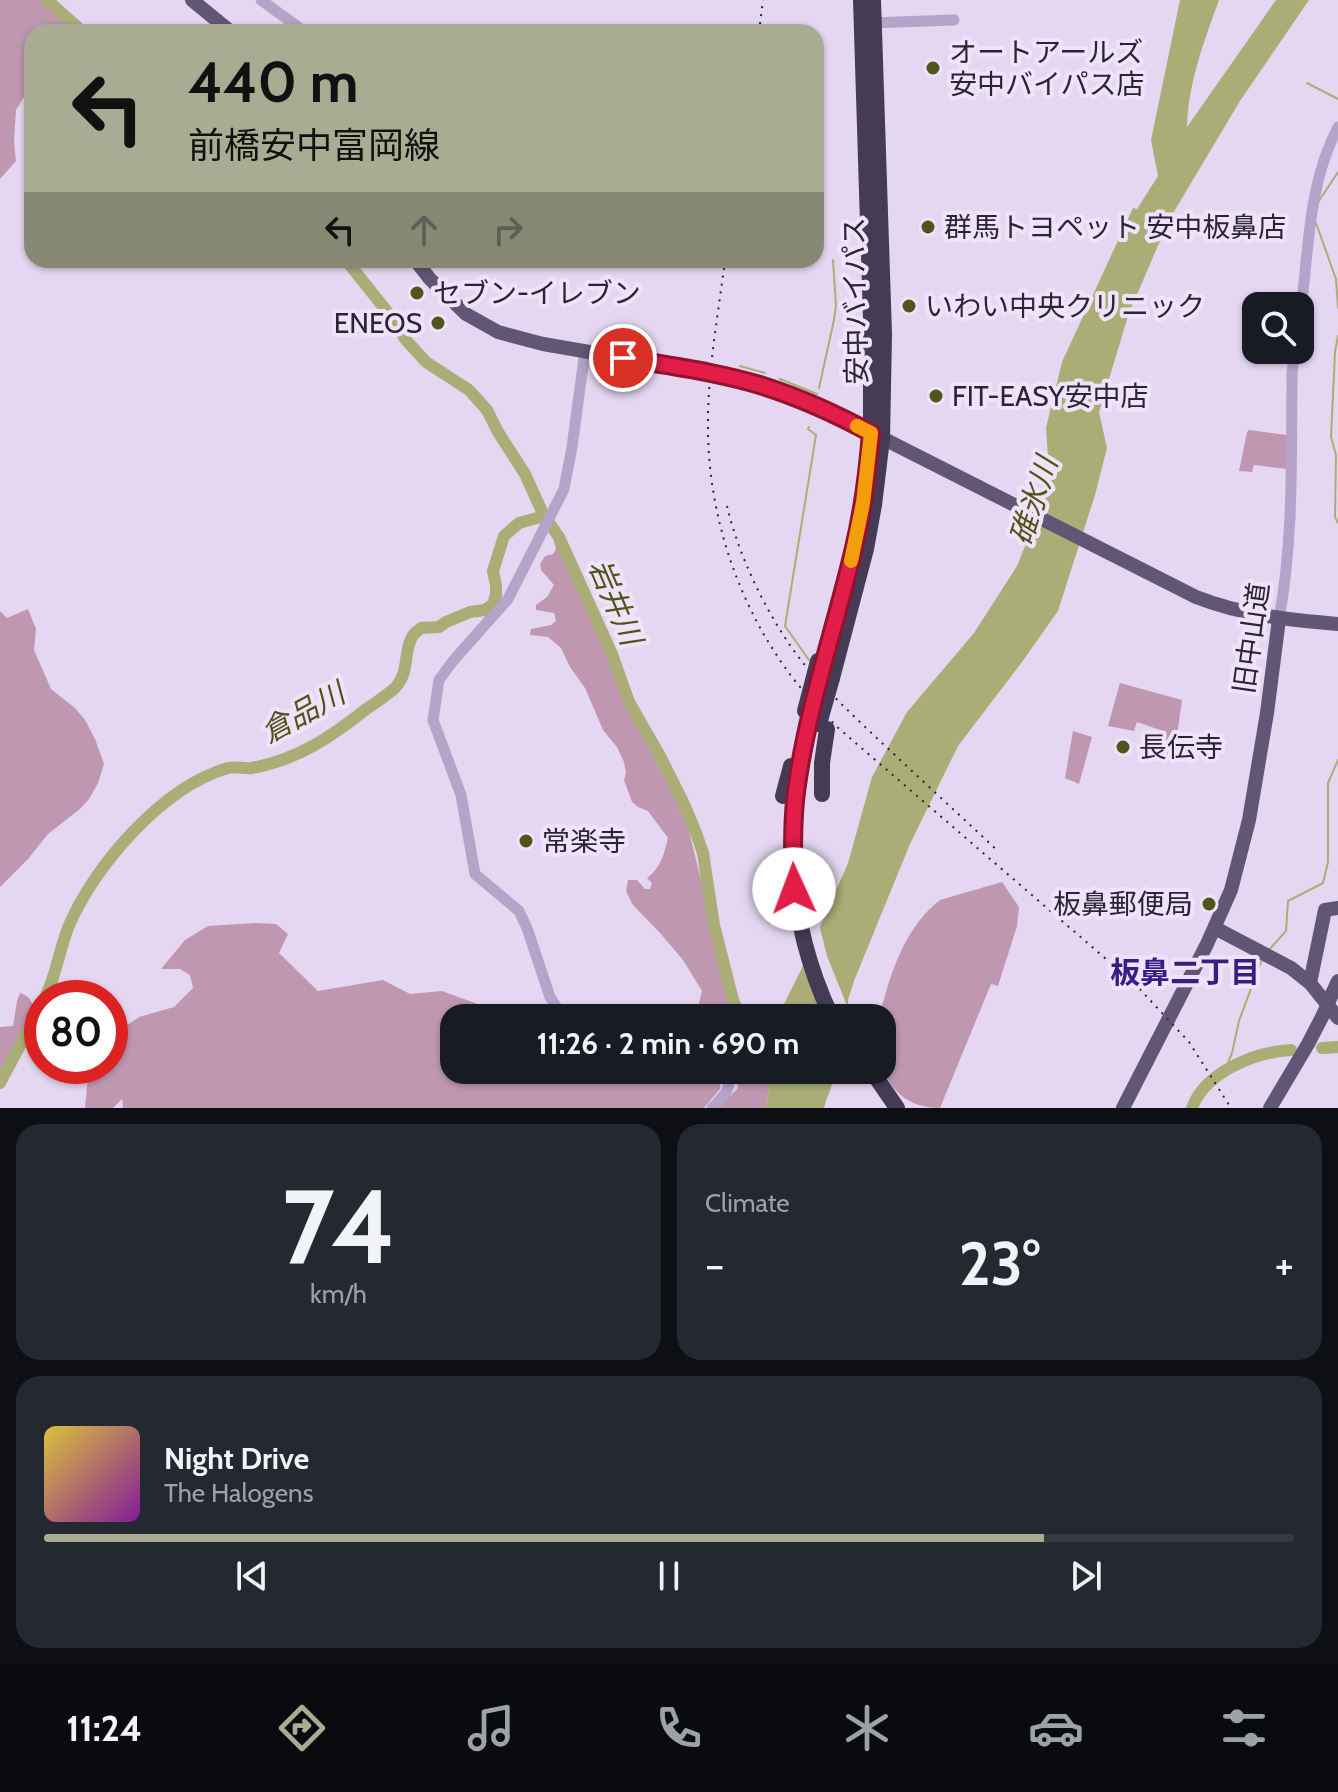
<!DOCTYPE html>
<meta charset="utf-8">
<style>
:root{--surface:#171b24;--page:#242831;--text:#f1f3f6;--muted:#9ea1a6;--line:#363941;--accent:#a9ac93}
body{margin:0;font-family:Cabin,"Noto Sans JP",sans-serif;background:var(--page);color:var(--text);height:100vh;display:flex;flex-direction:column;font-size:30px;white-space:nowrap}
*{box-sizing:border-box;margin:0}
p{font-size:26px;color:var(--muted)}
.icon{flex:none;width:44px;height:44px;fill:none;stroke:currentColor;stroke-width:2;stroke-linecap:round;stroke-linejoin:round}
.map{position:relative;height:1108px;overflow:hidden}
.panel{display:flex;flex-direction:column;gap:16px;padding:16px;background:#0d0f14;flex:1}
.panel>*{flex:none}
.guide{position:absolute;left:24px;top:24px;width:800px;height:244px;border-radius:24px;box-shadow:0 2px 6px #0004;background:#a9ac93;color:#111;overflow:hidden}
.controls{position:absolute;left:1242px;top:292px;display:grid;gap:16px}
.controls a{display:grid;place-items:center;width:72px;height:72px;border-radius:16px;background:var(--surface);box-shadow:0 2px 6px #0004;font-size:40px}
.speed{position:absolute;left:24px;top:980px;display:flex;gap:16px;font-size:40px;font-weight:700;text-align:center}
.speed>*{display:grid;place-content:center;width:104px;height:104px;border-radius:50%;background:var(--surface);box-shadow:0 2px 6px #0004;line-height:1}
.speed .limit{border:12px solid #d22;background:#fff;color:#111}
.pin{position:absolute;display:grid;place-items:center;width:68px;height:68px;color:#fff;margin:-34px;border:4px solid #fff;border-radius:50%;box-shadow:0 2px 8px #0007}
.me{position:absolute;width:88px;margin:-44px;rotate:358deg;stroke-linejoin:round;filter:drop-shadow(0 0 6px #0008)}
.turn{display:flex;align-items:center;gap:28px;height:168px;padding:0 32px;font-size:36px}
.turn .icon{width:104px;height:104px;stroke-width:2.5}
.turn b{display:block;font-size:56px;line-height:68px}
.lanes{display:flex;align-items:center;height:76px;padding:0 32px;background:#0003;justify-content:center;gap:40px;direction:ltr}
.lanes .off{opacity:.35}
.big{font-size:60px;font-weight:800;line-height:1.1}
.panel .card{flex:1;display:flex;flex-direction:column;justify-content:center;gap:12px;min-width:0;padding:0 28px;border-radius:24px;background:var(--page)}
.panel .dial{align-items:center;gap:0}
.dial b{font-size:104px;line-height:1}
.song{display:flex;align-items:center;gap:24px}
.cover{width:96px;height:96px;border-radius:12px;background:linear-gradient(135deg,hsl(50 70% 55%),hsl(290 70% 35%))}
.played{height:8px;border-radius:4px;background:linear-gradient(90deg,var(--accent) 80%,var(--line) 80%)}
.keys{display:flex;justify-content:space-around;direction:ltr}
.heat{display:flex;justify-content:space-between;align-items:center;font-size:44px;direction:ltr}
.panel .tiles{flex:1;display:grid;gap:16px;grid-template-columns:1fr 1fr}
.card:last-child{grid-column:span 2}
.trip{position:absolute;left:440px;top:1004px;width:456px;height:80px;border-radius:24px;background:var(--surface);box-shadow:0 2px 6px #0004;font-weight:800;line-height:80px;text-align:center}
.dock{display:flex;height:128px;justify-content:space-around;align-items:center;background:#090b0e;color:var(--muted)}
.dock .icon{width:56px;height:56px}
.dock .on{color:var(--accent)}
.dock b{font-size:36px;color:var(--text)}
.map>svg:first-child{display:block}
.green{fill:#c097b1}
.water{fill:#aaae76}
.pier{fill:#e5d7f1}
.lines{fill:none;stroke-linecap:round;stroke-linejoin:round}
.stream{stroke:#aaae76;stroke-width:2}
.river{stroke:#aaae76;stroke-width:12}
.minor{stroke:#b5a3c9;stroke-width:11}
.major{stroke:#625676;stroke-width:14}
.highway{stroke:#443c55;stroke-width:16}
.rail{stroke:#2a2534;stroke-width:2;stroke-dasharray:2 6;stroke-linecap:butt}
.major-bridge{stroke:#625676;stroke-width:14}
.highway-bridge{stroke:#443c55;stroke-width:16}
.route-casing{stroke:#92132f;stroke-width:20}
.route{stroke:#e11d48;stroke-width:14}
.slow{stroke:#f59e0b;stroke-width:14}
.poi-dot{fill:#50551b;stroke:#f0e3f9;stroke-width:3}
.labels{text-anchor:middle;stroke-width:8;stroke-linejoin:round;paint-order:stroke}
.poi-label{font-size:28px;fill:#2a2534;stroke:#f0e3f9;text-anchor:start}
.street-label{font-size:28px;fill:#2a2534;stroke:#f0e3f9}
.water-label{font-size:30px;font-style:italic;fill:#50551b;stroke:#f0e3f9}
.neighbourhood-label{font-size:30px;font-weight:bold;fill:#391d84;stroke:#f0e3f9}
</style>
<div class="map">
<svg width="1338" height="1108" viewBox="0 0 1338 1108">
<rect width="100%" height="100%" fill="#e5d7f1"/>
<path class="green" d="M0,0h42l35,32h-45v19h-3l-3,43 -10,16 -2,32 2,19 -16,18z
M1249,430l37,5 3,4 -2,30 -33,-4 -2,7 -13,-1 8,-39z
M552,535l10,12 64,155 61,121 30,122 10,49 10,24h-33l-6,-11 4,-16 -19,-31 -23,-27 -27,-28 -7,-14 2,-11h9l8,9h5l2,-6 -5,-5c14,-10 17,-24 21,-40l-20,-27 -10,-4 -6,-5 -8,-22 2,-7 -2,-11 -7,-15 -14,-17 -18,-42 -15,-21 -9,-19 -13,-11 -18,-2 1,-6 20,-4 5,-4 -2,-8 -18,-3v-5l11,-8 7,-12 -13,-15 -1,-6 5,-8 8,-2 3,-5z
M28,609l8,20 -2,21 17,39 24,19 10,12 10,19 9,25 -6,19 -9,16 -9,10 -32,25 -20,25 -28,28v-276l7,7z
M1120,683l62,17 -9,63 -15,-3 5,-29 -26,-9 -3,9 -26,-5z
M1073,731l19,6 -13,47 -14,-6z
M1002,882l17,25 -2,19 -19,60 -7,-2 -51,124c-27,0 -48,-13 -57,-40 -4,-12 -1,-36 -1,-50h-3c11,-44 25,-90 61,-118z
M255,923l21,1 12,10 -9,19 39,38 65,-11 27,14 32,-3 33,12 17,15h-38v52h267l-1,19 -16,19h-581l-1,-9 -9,9h-28l4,-42h21v-29l29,-20 35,-10 19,-19 -3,-13 -10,-6h-19l24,-29 23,-14z
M20,993c5,2 8,3 11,8 8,15 -22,55 -31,70v-44l13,-1 4,-25z
M736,1070h29l4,19 -4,19h-47l20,-20z"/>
<path class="water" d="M1180,0h39c-15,41 -31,84 -32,127l89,-127h33l-69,101 -71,119 -40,93 -30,99 8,36 -12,47 -37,116 -36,51 -64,84 -48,98 -56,137 -6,19v18h-71l24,-48 47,-107 24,-86 35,-65 67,-79 43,-67 33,-82 -4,-56 16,-66 71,-154 4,1 21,-33 -7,-36z
M762,1070h71c2,14 -6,25 -9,38h-59l4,-19z"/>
<path class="pier" d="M818,920l9,36 25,62h-28l-22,-59z"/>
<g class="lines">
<path class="stream" d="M1307,83l31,16
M1319,201l19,-29
M1316,223l20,56 2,29
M1338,336l-3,16 -4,85 5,18 -1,62 3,6
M740,366l25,7
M780,379l37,15
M819,388l15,-68 2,-15 -3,-45
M809,427l-1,2 8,6 -31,191 24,34
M1268,951l18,-20 2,-30 35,-18 5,-21v-79l10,-23
M1224,1072l8,-19 7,-32 23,-62"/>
<path class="river" d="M47,0l36,32
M346,260l51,64 8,15 21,23 43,28 18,20 11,22 27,42 19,42 15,21 53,117 17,48 31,54 24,48 11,26 8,23 11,72 19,75 8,18
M45,998c11,-22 14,-47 23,-70 25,-61 94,-141 160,-160 8,-2 16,1 24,0 45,-8 79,-31 113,-58 10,-7 21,-14 30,-22 15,-16 8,-35 17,-51 2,-4 6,-6 9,-9l18,-1 7,-5 24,-10 15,-2 8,-6 3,-9v-10l-3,-14 11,-35 15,-13 25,-7
M1322,1048l16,-1
M0,1083l42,-79
M1192,1108c13,-36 63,-56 99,-58"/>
<path class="minor" d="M261,0l44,32
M870,23l84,-3
M1300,317c9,-64 7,-131 38,-190
M1279,619c15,-82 12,-164 13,-246l3,-23
M578,1018l-19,-7 -9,-14 -23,-69 -8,-17 -44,-37 -14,-79 -28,-75 6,-40 14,-19 55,-62 56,-110 8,-42 13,-96
M712,1108c13,-13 21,-19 15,-38"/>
<path class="major" d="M192,0l39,32
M415,260l15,19 36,35 32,18 45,12 162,28
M724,376l38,10 63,23 371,188c46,18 93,23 142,27
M1215,928l76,40 19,15 28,35
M1310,983l15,-73 13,-2
M1332,994l6,-13
M1123,1108l84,-164 24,-54 18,-70 18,-107 12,-94
M1270,1108l38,-64 16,-31"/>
<path class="highway" d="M822,667l33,-120 8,-44 8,-70v-114l-10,-319
M832,678l34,-129 8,-44 8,-66 2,-105 -11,-334
M810,716c-23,112 -28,196 22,302
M822,794v-31l5,-34
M783,796l8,-30
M871,1070l26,38"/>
<path class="rail" d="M759,32l4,-32
M725,260c-7,56 -18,114 -17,171 1,83 28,167 76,235 15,22 34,41 52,60l299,258 54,58 42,66
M727,506c12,53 46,122 82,164 27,30 57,58 87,86 34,32 69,64 103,96"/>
<path class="major-bridge" d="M705,372l19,4
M1324,1013l8,-19"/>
<path class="highway-bridge" d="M805,711l13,-50
M819,724l13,-46"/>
</g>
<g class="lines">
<g class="route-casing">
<path id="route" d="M623,358c47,8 95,14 140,28 38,12 73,28 108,47 -3,38 -8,77 -17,115 -19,81 -47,160 -58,244 -4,32 -3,65 -2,97"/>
</g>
<use href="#route" class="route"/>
<path class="slow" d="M851,561l12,-58 8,-70 -14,-7"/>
</g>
<g class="poi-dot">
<circle cx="933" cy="68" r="8"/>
<circle cx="928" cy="227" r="8"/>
<circle cx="417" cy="293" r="8"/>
<circle cx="909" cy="306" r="8"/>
<circle cx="438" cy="323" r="8"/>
<circle cx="936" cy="396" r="8"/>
<circle cx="1123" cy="747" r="8"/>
<circle cx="526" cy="841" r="8"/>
<circle cx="1209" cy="904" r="8"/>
</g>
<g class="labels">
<g class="poi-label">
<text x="949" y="62">オートアールズ<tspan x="949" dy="32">安中バイパス店</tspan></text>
<text x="944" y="237">群馬トヨペット 安中板鼻店</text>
<text x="433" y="303">セブン-イレブン</text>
<text x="925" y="316">いわい中央クリニック</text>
<text x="422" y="333" text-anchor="end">ENEOS</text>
<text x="952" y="406">FIT-EASY安中店</text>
<text x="1139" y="757">長伝寺</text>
<text x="542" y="851">常楽寺</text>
<text x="1193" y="914" text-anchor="end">板鼻郵便局</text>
</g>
<g class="street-label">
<text transform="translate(855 301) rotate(-91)" y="10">安中バイパス</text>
<text transform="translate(1251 638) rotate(-82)" y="10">旧中山道</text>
</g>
<g class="water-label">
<text transform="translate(1034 501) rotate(-72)" y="10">碓氷川</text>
<text transform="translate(615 602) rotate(67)" y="10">岩井川</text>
<text transform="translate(303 713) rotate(-29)" y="10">倉品川</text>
</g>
<g class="neighbourhood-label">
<text x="1185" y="983">板鼻二丁目</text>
</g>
</g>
</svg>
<div class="controls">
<a><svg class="icon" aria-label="search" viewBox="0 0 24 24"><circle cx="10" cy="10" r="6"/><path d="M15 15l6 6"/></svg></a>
</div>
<div class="speed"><div class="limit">80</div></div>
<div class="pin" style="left:623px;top:358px;background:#d93025"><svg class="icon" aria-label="arrive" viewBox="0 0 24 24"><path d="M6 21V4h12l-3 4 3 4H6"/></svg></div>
<svg class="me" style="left:794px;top:889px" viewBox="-20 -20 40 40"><circle r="19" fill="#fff"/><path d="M0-13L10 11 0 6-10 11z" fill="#e11d48"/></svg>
<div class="trip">11:26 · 2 min · 690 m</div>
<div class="guide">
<div class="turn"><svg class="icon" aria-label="left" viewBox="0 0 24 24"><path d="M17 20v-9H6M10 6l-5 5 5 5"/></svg><div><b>440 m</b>前橋安中富岡線</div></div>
<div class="lanes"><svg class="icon" aria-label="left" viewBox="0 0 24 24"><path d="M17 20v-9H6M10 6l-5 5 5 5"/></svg><svg class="icon off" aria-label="ahead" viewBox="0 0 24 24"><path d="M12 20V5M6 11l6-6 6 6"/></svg><svg class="icon off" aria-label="right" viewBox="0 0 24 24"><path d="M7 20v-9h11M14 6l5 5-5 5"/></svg></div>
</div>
</div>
<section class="panel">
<div class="tiles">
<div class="card dial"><b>74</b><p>km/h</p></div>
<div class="card"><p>Climate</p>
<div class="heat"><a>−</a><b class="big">23°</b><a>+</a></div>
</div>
<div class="card">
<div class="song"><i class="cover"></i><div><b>Night Drive</b><p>The Halogens</p></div></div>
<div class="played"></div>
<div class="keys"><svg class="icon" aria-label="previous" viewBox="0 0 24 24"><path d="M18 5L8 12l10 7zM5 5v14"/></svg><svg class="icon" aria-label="pause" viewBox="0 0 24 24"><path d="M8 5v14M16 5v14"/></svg><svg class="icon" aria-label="next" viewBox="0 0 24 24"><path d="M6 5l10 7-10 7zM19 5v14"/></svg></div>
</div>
</div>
</section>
<nav class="dock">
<b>11:24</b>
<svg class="icon on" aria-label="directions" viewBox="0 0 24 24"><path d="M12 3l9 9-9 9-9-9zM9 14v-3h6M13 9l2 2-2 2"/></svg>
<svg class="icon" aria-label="music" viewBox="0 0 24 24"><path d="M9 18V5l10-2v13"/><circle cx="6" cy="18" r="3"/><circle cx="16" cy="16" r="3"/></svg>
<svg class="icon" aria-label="phone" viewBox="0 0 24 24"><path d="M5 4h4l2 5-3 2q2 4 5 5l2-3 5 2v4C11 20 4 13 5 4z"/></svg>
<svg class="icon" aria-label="climate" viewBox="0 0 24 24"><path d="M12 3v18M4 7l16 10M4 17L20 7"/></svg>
<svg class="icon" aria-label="car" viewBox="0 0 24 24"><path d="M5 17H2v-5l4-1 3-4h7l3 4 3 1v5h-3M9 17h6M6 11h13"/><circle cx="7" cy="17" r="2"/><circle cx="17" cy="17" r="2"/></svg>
<svg class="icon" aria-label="filters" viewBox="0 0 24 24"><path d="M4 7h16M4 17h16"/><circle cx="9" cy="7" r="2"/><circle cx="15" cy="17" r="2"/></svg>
</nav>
